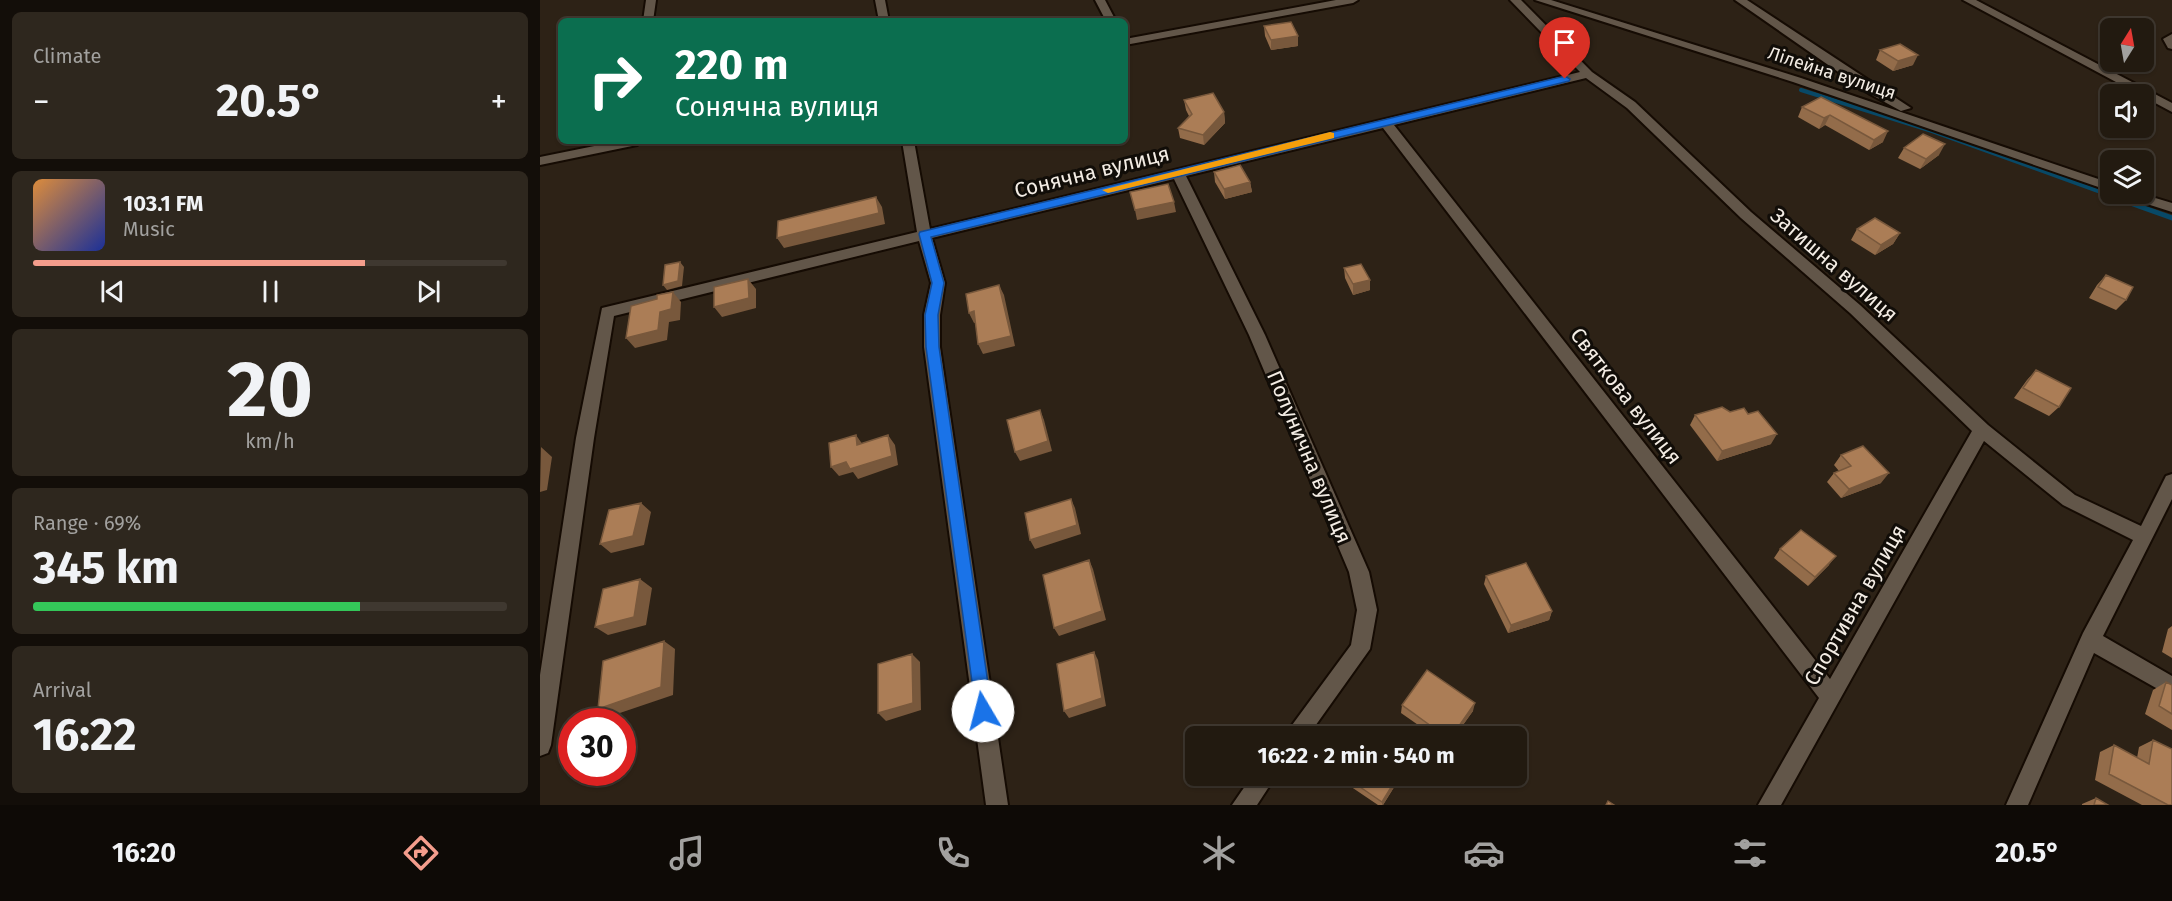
<!DOCTYPE html>
<meta charset="utf-8">
<style>
:root{--surface:#221a10;--page:#2e271e;--text:#f1f3f6;--muted:#a2a19f;--line:#3f3830;--accent:#f49d8c}
body{margin:0;font-family:"Fira Sans",sans-serif;background:var(--page);color:var(--text);height:100vh;display:flex;flex-direction:column;font-size:22px;white-space:nowrap}
*{box-sizing:border-box;margin:0}
p{font-size:20px;color:var(--muted)}
.icon{flex:none;width:33px;height:33px;fill:none;stroke:currentColor;stroke-width:2;stroke-linecap:round;stroke-linejoin:round}
.map{position:relative;flex:1;overflow:hidden}
.details{display:flex;flex-direction:column;gap:12px;padding:12px;background:#130e09;width:540px}
.details>*{flex:none}
.guide{position:absolute;left:18px;top:18px;width:570px;height:126px;border-radius:9px;box-shadow:0 2px 4px #0004,0 0 0 2px var(--line);background:#0b6e4f;color:#fff;overflow:hidden}
.needle{width:39px;rotate:11deg}
.fabs{position:absolute;left:1560px;top:18px;display:grid;gap:12px}
.fabs a{display:grid;place-items:center;width:54px;height:54px;border-radius:9px;background:var(--surface);box-shadow:0 2px 4px #0004,0 0 0 2px var(--line);font-size:30px}
.speed{position:absolute;left:18px;top:708px;display:flex;gap:12px;font-size:30px;font-weight:700;text-align:center}
.speed>*{display:grid;place-content:center;width:78px;height:78px;border-radius:50%;background:var(--surface);box-shadow:0 2px 4px #0004,0 0 0 2px var(--line);line-height:1}
.speed .limit{border:9px solid #d22;background:#fff;color:#111}
.pin{position:absolute;display:grid;place-items:center;width:51px;height:51px;color:#fff;margin:-62px -26px;border-radius:50% 50% 50% 0;rotate:-45deg;box-shadow:0 0 6px #0007}
.pin .icon{rotate:45deg}
.me{position:absolute;width:66px;margin:-33px;rotate:352deg;stroke-linejoin:round;filter:drop-shadow(0 0 4px #0008)}
.turn{display:flex;align-items:center;gap:21px;height:126px;padding:0 18px;font-size:27px}
.turn .icon{width:78px;height:78px;stroke-width:2.5}
.turn b{display:block;font-size:42px;line-height:51px}
.big{font-size:45px;font-weight:700;line-height:1.1}
.details .tile{flex:1;display:flex;flex-direction:column;justify-content:center;gap:9px;min-width:0;padding:0 21px;border-radius:9px;background:var(--page)}
.details .dial{align-items:center;gap:0}
.dial b{font-size:78px;line-height:1}
.song{display:flex;align-items:center;gap:18px}
.cover{width:72px;height:72px;border-radius:9px;background:linear-gradient(135deg,hsl(30 70% 55%),hsl(230 70% 35%))}
.played{height:6px;border-radius:3px;background:linear-gradient(90deg,var(--accent) 70%,var(--line) 70%)}
.keys{display:flex;justify-content:space-around;direction:ltr}
.heat{display:flex;justify-content:space-between;align-items:center;font-size:33px;direction:ltr}
.charge{height:9px;border-radius:4px;background:linear-gradient(90deg,#34c759 69%,var(--line) 0)}
.trip{position:absolute;left:645px;top:726px;width:342px;height:60px;border-radius:9px;background:var(--surface);box-shadow:0 2px 4px #0004,0 0 0 2px var(--line);font-weight:700;line-height:60px;text-align:center}
.menu{display:flex;height:96px;justify-content:space-around;align-items:center;background:#0e0a06;color:var(--muted)}
.menu .icon{width:42px;height:42px}
.menu .on{color:var(--accent)}
.menu b{font-size:27px;color:var(--text)}
main{display:flex;flex:1;min-height:0}
.map>svg:first-child{display:block}
.lines{fill:none;stroke-linecap:round;stroke-linejoin:round}
.stream-far1{stroke:#084967;stroke-width:4}
.stream{stroke:#084967;stroke-width:5}
.minor-casing{stroke:#150b03;stroke-width:4}
.minor{fill:#625649;fill-rule:evenodd}
.wall{fill:#936c4a}
.shaded-wall{fill:#78583c}
.building{fill:#ab7d56;stroke:#78583c;stroke-width:1.5}
.route{fill:#1a73e8;stroke:#114b97;stroke-width:1.5}
.slow{fill:#f59e0b}
.labels{text-anchor:middle;stroke-width:6;stroke-linejoin:round;paint-order:stroke}
.far-street-label{font-size:18px;fill:#f3ece4;stroke:#110d08}
.street-label{font-size:21px;fill:#f3ece4;stroke:#110d08}
</style>
<main>
<section class="details">
<div class="tile"><p>Climate</p>
<div class="heat"><a>−</a><b class="big">20.5°</b><a>+</a></div>
</div>
<div class="tile">
<div class="song"><i class="cover"></i><div><b>103.1 FM</b><p>Music</p></div></div>
<div class="played"></div>
<div class="keys"><svg class="icon" aria-label="previous" viewBox="0 0 24 24"><path d="M18 5L8 12l10 7zM5 5v14"/></svg><svg class="icon" aria-label="pause" viewBox="0 0 24 24"><path d="M8 5v14M16 5v14"/></svg><svg class="icon" aria-label="next" viewBox="0 0 24 24"><path d="M6 5l10 7-10 7zM19 5v14"/></svg></div>
</div>
<div class="tile dial"><b>20</b><p>km/h</p></div>
<div class="tile"><p>Range · 69%</p><b class="big">345 km</b><div class="charge"></div></div>
<div class="tile"><p>Arrival</p><b class="big">16:22</b></div>
</section>
<div class="map">
<svg width="1632" height="805" viewBox="0 0 1632 805">
<rect width="100%" height="100%" fill="#2d2216"/>
<g class="lines">
<path class="stream-far1" d="M1261,90l131,41 202,73"/>
<path class="stream" d="M1590,203l42,15"/>
<g class="minor-casing">
<path id="minor" d="M106,0h10l-3,21h-10z
M335,0h10l4,21h-10z
M555,0h10l11,21h-10z
M796,0h22l-5,3 -228,42v-6z
M970,0h11l71,72 43,30 116,110 109,93 128,120 87,70 66,31 25,-50 6,-2v25l-69,137 69,40v21l-78,-44 -66,152h-22l77,-172 50,-93 -70,-35 -79,-64 -203,364h-23l61,-107 -436,-570 -197,48 79,159 104,237 8,38 -7,39 -62,87h-24l67,-91 6,-35 -8,-38 -100,-237 -75,-156 -242,59 13,45 -5,32v32l68,458h-22l-62,-458v-32l7,-32 -12,-42 -305,75 -20,122 -43,307 -3,8 -8,3v-81l36,-237 26,-130 315,-76 -15,-91h12l16,88 650,-157zM1046,78l41,30 114,110 109,95 122,118 -142,248 -436,-554z
M995,0h16l250,78 309,105v8l-317,-109z
M1195,0h12l164,108 -10,3 -31,-17z
M1423,0h13l196,103v9z
M1632,34v15l-4,-1 -5,-9z
M79,141h24l-6,4 -97,20v-8z
M1583,194h19l30,9v9l-47,-15z
M712,776h24l-19,29h-25z"/>
</g>
<use href="#minor" class="minor"/>
</g>
<path class="wall" d="M724,26l34,20 -27,4 -6,-14z
M1340,50l33,15 -20,6 -17,-11z
M1281,97l62,45 -14,8 -44,-25 -6,4 -21,-12 4,-10z
M644,100l40,12 1,11 -21,22 -24,-7 -2,-10 11,-12 -3,-6z
M1364,148l35,7 -19,14 -22,-11z
M674,172l36,10 2,10 -27,7 -10,-17z
M1317,229l43,4 -7,11 -18,11 -24,-15z
M804,268l26,12v10l-17,5 -8,-17z
M1566,275l20,25 -10,10 -27,-12 8,-13z
M1496,370l23,37 -10,9 -35,-18 13,-18z
M1155,415l76,29 -54,17 -27,-36z
M1301,455l40,28 -40,15 -14,-16 7,-9 5,-2 -5,-6z
M1240,549l49,16 -21,21 -34,-28z
M946,576l66,35 -3,9 -41,13 -24,-49z
M1632,626v32l-10,-6 6,-23z
M1626,682l6,3v45l-27,-16 8,-24z
M862,705l71,6 -18,25h-21l-33,-23z
M1613,740l19,65h-30l-47,-25 5,-28 14,-7 23,13 2,-11z
M798,776h63l-18,29h-5l-40,-27z
M1556,798l12,7h-26v-1z"/>
<path class="shaded-wall" d="M758,36v10l-27,4v-10z
M1378,55l-5,10 -20,6 5,-10z
M684,112l1,11 -21,22 -1,-10z
M1290,115l-5,10 -6,4 5,-11z
M1348,131l-5,11 -14,8 5,-10z
M1405,144l-6,11 -19,14 6,-10z
M710,182l2,10 -27,7 -1,-10z
M336,197l6,10 3,17 -101,24 -7,-10z
M634,202l2,10 -39,8 -2,-10z
M1360,233l-7,11 -18,11 6,-10z
M140,262l4,5 -2,19 -15,4 -4,-5z
M208,279l8,10v19l-34,9 -8,-10z
M830,280v10l-17,5v-11z
M459,285l5,10 11,51 -32,8 -5,-10z
M133,292l8,10 -1,18 -11,2 -2,18 -32,8 -9,-10z
M434,311l5,11 -5,1 -5,-10z
M500,410l4,10 8,31 -32,10 -5,-9z
M1237,434l-6,10 -54,17 5,-10z
M316,435l7,10h-6z
M348,435l7,10 3,20 -40,14 -5,-7 -14,4 -8,-9z
M1,447l11,10 -5,33 -7,2z
M1349,473l-8,10 -40,15 8,-9z
M531,499l4,9 6,26 -46,15 -5,-9z
M101,503l10,9 -7,33 -33,8 -11,-9z
M1296,556l-7,9 -21,21 7,-9z
M549,560l4,9 13,51 -47,16 -5,-8z
M100,579l12,9 -6,37 -38,10 -13,-8z
M1012,611l-3,9 -41,13 3,-8z
M124,641l11,8 -2,46 -62,21 -13,-7z
M554,652l4,8 8,46 -37,12 -5,-7z
M372,654l8,8 1,48 -35,11 -8,-8z
M935,703l-2,8 -18,25h-3z
M858,776h3l-18,29h-1v-3z"/>
<path class="building" d="M751,22l7,14 -27,4 -7,-14z
M1360,44l18,11 -20,6 -18,-11z
M673,93l11,19 -21,23 -25,-7 14,-14 -8,-14z
M1281,97l67,34 -14,9 -44,-25 -6,3 -22,-11z
M1383,134l22,10 -19,15 -22,-11z
M700,165l10,17 -26,7 -10,-17z
M628,184l6,18 -39,8 -5,-18z
M336,197l3,16 -102,25 1,-17z
M1335,218l25,15 -19,12 -24,-16z
M140,262l-2,19 -15,4 2,-20z
M821,264l9,16 -17,4 -9,-16z
M1566,275l27,12 -7,13 -28,-13z
M208,279l1,19 -35,9v-20z
M459,285l12,51 -33,8 -4,-33 -5,2 -3,-19z
M133,292l-2,17 -11,3 -2,18 -32,8 5,-32 26,-7v-4z
M1496,370l35,18 -12,19 -36,-19z
M1182,407l8,5 14,-4 4,6 10,-3 19,23 -55,17 -27,-36z
M500,410l8,31 -33,11 -8,-32z
M316,435l1,10 31,-10 4,21 -42,13 -4,-7 -15,5 -2,-24z
M1323,446l26,27 -40,16 -15,-16 17,-7 -10,-11z
M531,499l6,26 -47,15 -5,-27z
M101,503l-8,33 -33,8 9,-34z
M1261,530l35,26 -21,21 -35,-28z
M549,560l13,51 -48,17 -11,-53z
M986,563l26,48 -41,14 -25,-49z
M100,579l-6,38 -39,10 8,-38z
M124,641l-3,46 -63,22 5,-48z
M554,652l8,46 -38,13 -7,-47z
M372,654l1,49 -35,10v-49z
M887,670l48,33 -23,33h-7l-43,-31z
M1626,682l6,3v29l-13,-8z
M1613,740l19,9v56h-4l-59,-31 5,-29 35,19z
M804,776h54l-16,26z
M1556,798l12,7h-14z
M1068,801l6,4h-8z"/>
<path class="route" d="M1025,76l5,3 -1,2 -638,156 13,46 -6,32 1,32 53,364 -2,7 -7,2 -6,-2 -51,-371 -1,-32 7,-32 -13,-49 1,-2z"/>
<path class="slow" d="M790,132l4,1v5l-226,55 -6,-3z"/>
<g class="labels">
<g class="far-street-label">
<text transform="translate(1292 73) rotate(18)" y="6">Лілейна вулиця</text>
</g>
<g class="street-label">
<text transform="translate(552 172) rotate(-14)" y="7">Сонячна вулиця</text>
<text transform="translate(1294 265) rotate(41)" y="7">Затишна вулиця</text>
<text transform="translate(1086 396) rotate(52)" y="7">Святкова вулиця</text>
<text transform="translate(769 457) rotate(67)" y="7">Полунична вулиця</text>
<text transform="translate(1315 605) rotate(-60)" y="7">Спортивна вулиця</text>
</g>
</g>
</svg>
<div class="fabs">
<a><svg class="needle" viewBox="-14 -14 28 28"><path d="M0-13l5 13h-10z" fill="#e53935"/><path d="M0 13l5-13h-10z" fill="#a2a19f"/></svg></a>
<a><svg class="icon" aria-label="sound" viewBox="0 0 24 24"><path d="M4 9h4l5-4v14l-5-4H4zM17 9q2 3 0 6"/></svg></a>
<a><svg class="icon" aria-label="layers" viewBox="0 0 24 24"><path d="M12 4l9 5-9 5-9-5zM3 14l9 5 9-5"/></svg></a>
</div>
<div class="speed"><div class="limit">30</div></div>
<div class="pin" style="left:1025px;top:79px;background:#d93025"><svg class="icon" aria-label="arrive" viewBox="0 0 24 24"><path d="M6 21V4h12l-3 4 3 4H6"/></svg></div>
<svg class="me" style="left:443px;top:711px" viewBox="-20 -20 40 40"><circle r="19" fill="#fff"/><path d="M0-13L10 11 0 6-10 11z" fill="#1a73e8"/></svg>
<div class="trip">16:22 · 2 min · 540 m</div>
<div class="guide">
<div class="turn"><svg class="icon" aria-label="right" viewBox="0 0 24 24"><path d="M7 20v-9h11M14 6l5 5-5 5"/></svg><div><b>220 m</b>Сонячна вулиця</div></div>
</div>
</div>
</main>
<nav class="menu">
<b>16:20</b>
<svg class="icon on" aria-label="directions" viewBox="0 0 24 24"><path d="M12 3l9 9-9 9-9-9zM9 14v-3h6M13 9l2 2-2 2"/></svg>
<svg class="icon" aria-label="music" viewBox="0 0 24 24"><path d="M9 18V5l10-2v13"/><circle cx="6" cy="18" r="3"/><circle cx="16" cy="16" r="3"/></svg>
<svg class="icon" aria-label="phone" viewBox="0 0 24 24"><path d="M5 4h4l2 5-3 2q2 4 5 5l2-3 5 2v4C11 20 4 13 5 4z"/></svg>
<svg class="icon" aria-label="climate" viewBox="0 0 24 24"><path d="M12 3v18M4 7l16 10M4 17L20 7"/></svg>
<svg class="icon" aria-label="car" viewBox="0 0 24 24"><path d="M5 17H2v-5l4-1 3-4h7l3 4 3 1v5h-3M9 17h6M6 11h13"/><circle cx="7" cy="17" r="2"/><circle cx="17" cy="17" r="2"/></svg>
<svg class="icon" aria-label="filters" viewBox="0 0 24 24"><path d="M4 7h16M4 17h16"/><circle cx="9" cy="7" r="2"/><circle cx="15" cy="17" r="2"/></svg>
<b>20.5°</b>
</nav>
